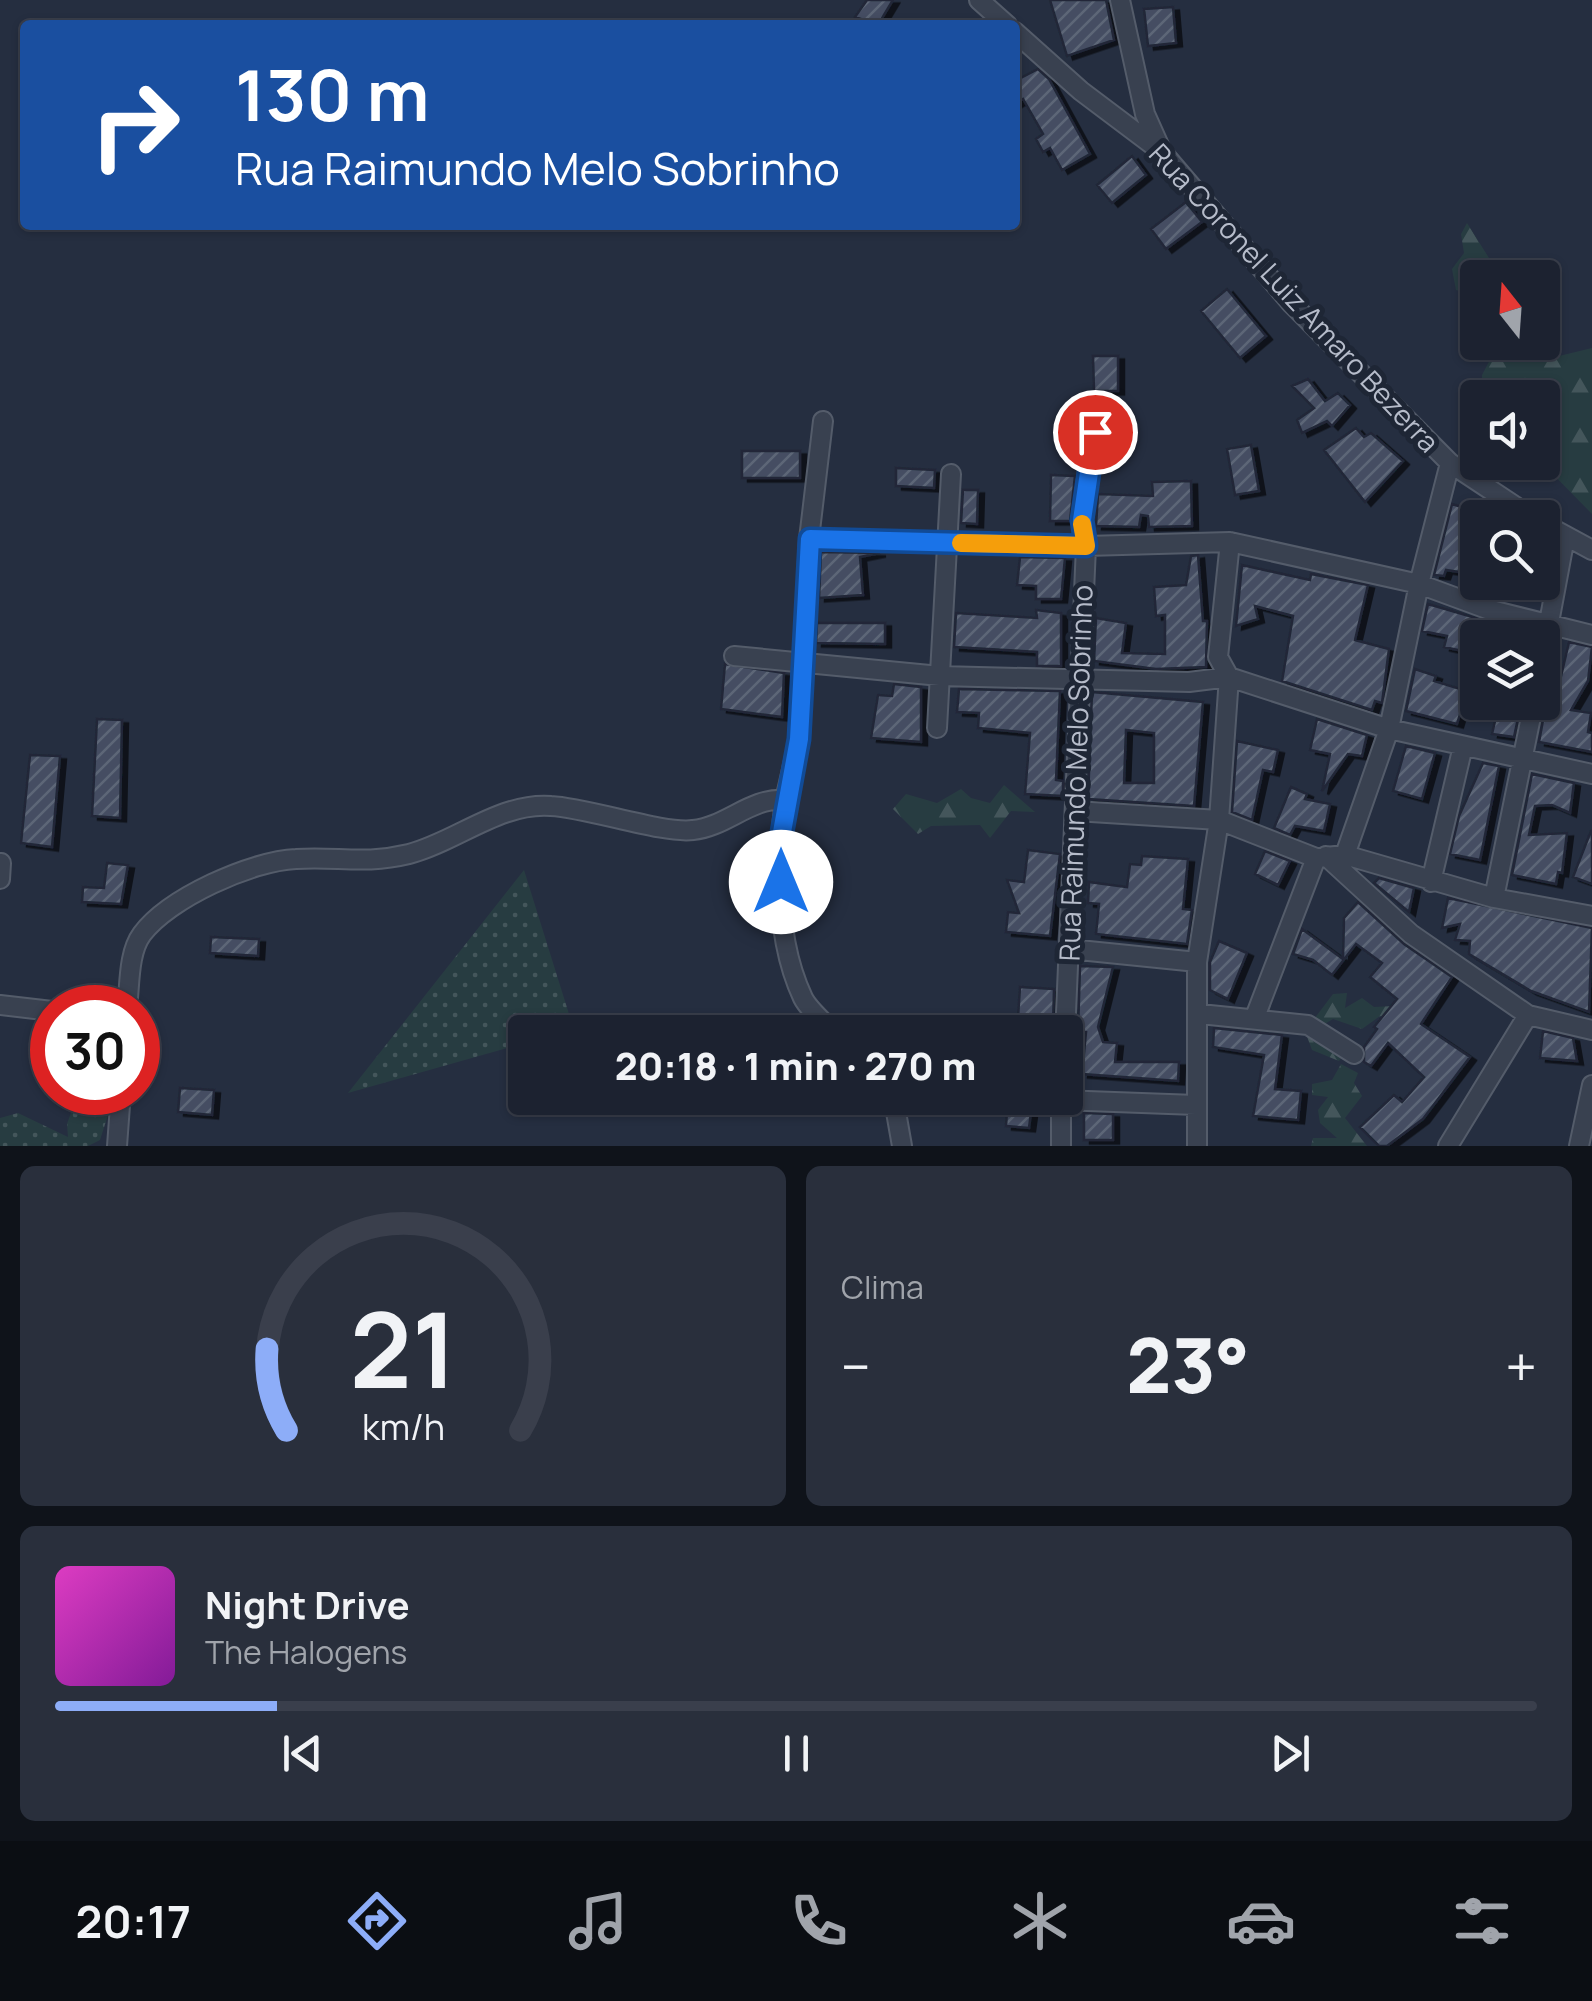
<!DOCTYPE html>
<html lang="pt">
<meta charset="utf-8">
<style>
:root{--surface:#1c2230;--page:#292f3c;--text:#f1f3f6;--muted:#a0a4ab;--line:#3a3f4c;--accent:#8dadf8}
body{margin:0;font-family:Manrope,sans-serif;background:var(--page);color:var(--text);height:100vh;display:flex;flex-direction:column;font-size:38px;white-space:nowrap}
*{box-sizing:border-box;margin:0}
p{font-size:32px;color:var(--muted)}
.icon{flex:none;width:55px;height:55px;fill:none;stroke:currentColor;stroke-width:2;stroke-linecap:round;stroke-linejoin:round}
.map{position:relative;height:1146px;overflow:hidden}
.drawer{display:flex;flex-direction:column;gap:20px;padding:20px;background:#0f131a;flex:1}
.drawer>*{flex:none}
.hud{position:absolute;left:20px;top:20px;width:1000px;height:210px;border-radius:10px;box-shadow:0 2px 8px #0004,0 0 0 2px var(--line);background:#1a4fa0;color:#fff;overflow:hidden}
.needle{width:65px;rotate:343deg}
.controls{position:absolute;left:1460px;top:260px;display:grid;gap:20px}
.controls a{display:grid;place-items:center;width:100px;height:100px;border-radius:10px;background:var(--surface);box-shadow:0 2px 8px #0004,0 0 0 2px var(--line);font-size:50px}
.speed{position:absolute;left:30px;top:985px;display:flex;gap:20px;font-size:50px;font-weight:700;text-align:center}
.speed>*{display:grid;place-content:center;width:130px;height:130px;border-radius:50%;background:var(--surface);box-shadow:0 2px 8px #0004,0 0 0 2px var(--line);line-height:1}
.speed .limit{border:15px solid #d22;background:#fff;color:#111}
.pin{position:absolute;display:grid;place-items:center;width:85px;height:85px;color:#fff;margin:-42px;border:5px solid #fff;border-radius:50%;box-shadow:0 2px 10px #0007}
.me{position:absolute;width:110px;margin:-55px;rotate:0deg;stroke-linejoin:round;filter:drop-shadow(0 0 8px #0008)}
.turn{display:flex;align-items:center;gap:35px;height:210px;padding:0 50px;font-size:45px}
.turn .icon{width:130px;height:130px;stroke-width:2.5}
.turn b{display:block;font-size:70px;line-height:85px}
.big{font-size:75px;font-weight:800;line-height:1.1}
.drawer .widget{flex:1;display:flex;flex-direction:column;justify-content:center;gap:15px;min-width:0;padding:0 35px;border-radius:15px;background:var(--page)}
.drawer .dial{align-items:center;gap:0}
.dial svg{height:260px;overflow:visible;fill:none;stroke:var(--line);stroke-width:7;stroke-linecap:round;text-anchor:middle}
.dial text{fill:var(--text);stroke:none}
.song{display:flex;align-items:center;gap:30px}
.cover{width:120px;height:120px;border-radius:15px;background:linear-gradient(135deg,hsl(310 70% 55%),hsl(290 70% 35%))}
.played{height:10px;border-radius:5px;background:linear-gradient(90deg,var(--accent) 15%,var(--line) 15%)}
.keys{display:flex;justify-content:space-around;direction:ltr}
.heat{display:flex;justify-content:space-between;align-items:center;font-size:55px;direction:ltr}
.drawer .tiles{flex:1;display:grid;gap:20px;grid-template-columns:1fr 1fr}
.widget:last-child{grid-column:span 2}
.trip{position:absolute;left:508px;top:1015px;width:575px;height:100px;border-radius:10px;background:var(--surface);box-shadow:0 2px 8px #0004,0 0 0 2px var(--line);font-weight:800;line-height:100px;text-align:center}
.menu{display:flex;height:160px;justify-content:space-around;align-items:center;background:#0b0e13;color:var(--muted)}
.menu .icon{width:70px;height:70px}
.menu .on{color:var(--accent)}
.menu b{font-size:45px;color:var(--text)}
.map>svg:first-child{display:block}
.grass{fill:url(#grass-dots)}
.forest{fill:url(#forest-firs)}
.building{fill:url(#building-hatch);stroke:#202837;stroke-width:2.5;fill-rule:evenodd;filter:url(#shadow)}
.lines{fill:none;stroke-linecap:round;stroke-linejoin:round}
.minor-casing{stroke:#545c6a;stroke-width:22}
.minor{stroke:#394150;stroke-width:18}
.route-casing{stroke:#114b97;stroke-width:25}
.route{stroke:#1a73e8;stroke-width:18}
.slow{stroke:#f59e0b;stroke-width:18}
.labels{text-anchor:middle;stroke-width:10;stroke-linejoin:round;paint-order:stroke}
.street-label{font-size:28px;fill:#b6bcca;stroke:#1e2635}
</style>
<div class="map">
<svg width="1592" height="1146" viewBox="0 0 1592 1146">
<defs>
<pattern id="grass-dots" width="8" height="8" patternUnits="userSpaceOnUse" patternTransform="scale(2.5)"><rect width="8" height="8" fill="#273c41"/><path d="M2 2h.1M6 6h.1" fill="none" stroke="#44565b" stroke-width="1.8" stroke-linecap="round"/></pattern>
<pattern id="forest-firs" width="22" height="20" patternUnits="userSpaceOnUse" patternTransform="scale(2.5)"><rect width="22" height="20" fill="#273c41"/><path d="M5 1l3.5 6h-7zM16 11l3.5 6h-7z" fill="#44565b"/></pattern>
<pattern id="building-hatch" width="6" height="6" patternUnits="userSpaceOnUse" patternTransform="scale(2.5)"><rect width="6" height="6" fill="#444e62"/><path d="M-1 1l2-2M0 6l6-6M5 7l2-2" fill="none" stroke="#5d6677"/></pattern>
<filter id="shadow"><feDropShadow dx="6" dy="3.5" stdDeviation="0" flood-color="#0009"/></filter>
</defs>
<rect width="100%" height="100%" fill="#252e40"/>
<path class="grass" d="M524,870l50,160 -49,2v11l-177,50z
M78,1093h37l-15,47 -12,6h-88v-28l18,-5 50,24 -1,-13z"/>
<path class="forest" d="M1467,223l22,35 3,19 -14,1 -1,46 -8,-31 -13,-3 -4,-21 12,-16 -3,-19z
M1483,343h29l3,5 40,9 37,-9v166l-50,-51v-65l-60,-1v-22l11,-21z
M1004,785l31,27 -24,-1 -21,27 -10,-13 -49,1 -13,8 -25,-25 13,-15 31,9 24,-14 10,9 19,5z
M1347,993l-2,15 17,-10 12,9 20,-1 11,20 -25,-10 -18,13 -29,-10 -10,6 26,20 -10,16 -27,-11 -7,-19 28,-37z
M1341,1064l17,9 -4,10 8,13 -17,22 22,28h-56l2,-8h24l-17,-15 -2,-13 10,-13 -16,-2v-11l20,-4z"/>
<path class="building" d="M867,0h26l-15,25 -23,-8z
M1050,0h56l8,40 -47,16z
M1173,7l3,36 -28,3 -4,-37z
M1038,69l11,10 41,75 -28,16 -12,-22 -7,4 -7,-13 7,-5 -20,-35 -8,5v-23z
M1132,156l14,19 -34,28 -15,-18z
M1186,202l16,20 -36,27 -15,-20z
M1227,289l39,47 -26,22 -39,-47z
M1093,356h25v35h-24z
M1308,379l17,22 13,-8 12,12 -18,21 -5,-5 -25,12 -5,-13 17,-12 -22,-22z
M1356,428l8,9 7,-4 32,28 -38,41 -41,-52z
M1251,445l8,46 -24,4 -8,-46z
M742,451h58v27h-58z
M896,468l39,2 -1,18 -38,-2z
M1051,475l24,1 -5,45h-20z
M1191,481l1,45 -43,1 -1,-11 -7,-1 -2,12 -43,-1 2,-32 55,2 -1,-14z
M963,490h15l-1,34 -16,-1z
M1452,504l10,3 -2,14 18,5v49l-32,-5 -2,6 -10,-1z
M821,552l59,1 -20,4 3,38 -44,3z
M1198,555l5,66h4l-1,46 -50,2 -62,-8 2,-43 30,5 -4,30 43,1v-39l-9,1 -2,-29 32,-2 5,-29z
M1020,557l45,1 -4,41h-25v-13l-19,-1z
M1242,565l68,15 1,-6 57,11 -13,55 34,9 -7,54 -7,-2 -3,9 -90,-29 11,-65 -38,-10 3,13 -22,7z
M1428,604l48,14 -9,34 -23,-5 3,-11 -25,-5z
M1036,610l25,3v53h-24v-14l-83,-5 2,-34 81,5z
M817,623h68v21l-69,-1z
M1569,642l23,5 -4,34 -17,29 20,3 -3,19 4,1v19l-53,-10 7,-38 -4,-19 16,4z
M725,664l59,9 -2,44 -61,-8z
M1415,669l21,7 -2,5 33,10 -10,33 -51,-13z
M894,684l27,3v55l-50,-4 7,-43 14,1z
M959,689l101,2 -4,89 7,1v15l-38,-2 5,-61 -52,-5 1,-15 -22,-1z
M1092,692l111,10 -9,104 -106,-7zM1126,730l28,3v50h-30z
M1498,708l22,1 -6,28 -22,-3z
M97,719l25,1 -2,98 -28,-2z
M1317,719l50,16 -5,21 -14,-2 -26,37 8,-37 -20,-4z
M1237,741l41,9 -5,22 -10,-2 -11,50 -20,-8z
M1406,746l29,7 -13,46 -29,-8z
M30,755l30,1 -8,91 -31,-4z
M1483,763l16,3 -19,94 -30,-6 9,-38z
M1532,774l42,9 -4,30 -18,-8 -17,1 -6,29 38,-2 -5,40 -4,-1 -2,12 -44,-9z
M1291,787l16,7 -2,5 25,5 -6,27 -29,-5 -5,9 -16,-7z
M1591,831h1v53l-19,-7z
M1028,850l32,4 -10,82 -44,-4 2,-20 11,1 -12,-33 17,2z
M1265,851l25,10 -12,24 -23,-11z
M1142,856l46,3 -5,50 9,1 -5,34 -91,-10 3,-30 -11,-1 1,-21 38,5 3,-23 11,1z
M107,863l21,2 -7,39 -39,-2 1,-15 21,1z
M1379,878l35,10 -5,24 -35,-29z
M1448,898l144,30 -3,84 -58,-21 -62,-37 1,-13 -15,-1 5,-16 -18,4z
M1358,902l46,42 48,33 -31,47 49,33 -47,62 -36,27h-8l-19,-19 34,-32 8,7 22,-25 -36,-34 -17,23 -7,-4v-15l13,-18 -3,-2 23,-28 -27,-22 12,-14 -26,-19 -24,31 -19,-15 -20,-6 9,-25 41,30 1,-41z
M211,937l48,2 -1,17 -48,-3z
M1219,941l28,12 -19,46 -18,-9v-28z
M1080,966l33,1 -15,60 5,15 14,1 -2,19h64l-1,19 -96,-7 4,-42 -8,-1z
M1020,987l34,2 -1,38h-5v5h-31z
M1214,1028l68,7 -7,54 26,2 -3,29 -45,-4 11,-61 -51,-8z
M1543,1031l30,7 4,23 -37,-3z
M180,1088l34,2 -2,25 -34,-3z
M1008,1098h25l-4,30 -23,-2z
M1084,1113l29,1v26h-29z"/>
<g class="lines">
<g class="minor-casing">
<path id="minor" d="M979,0l28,25
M1120,0l25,114 17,38
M1015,32l66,59 81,61 130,152 158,159 83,55
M1096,403l-14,117 4,26 144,-4 -12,115 11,20 -10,143 -22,142v184
M1542,523l50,27
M809,539l277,7 -21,490
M1230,542l189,42 68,25 105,26
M734,656l206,20 249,6 40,-5 160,52 203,45
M1542,660l23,-123
M937,728l14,-254
M785,800c-8,62 -10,139 18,198 6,12 21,24 30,34
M1075,811l144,9 97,38 29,-3 149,43 98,18
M1345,855l44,-126 30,-145 31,-121
M1326,856l85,78 117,81 64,15
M0,879l1,-16
M1431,882l32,-136
M1494,898l40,-196
M1069,949l128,13
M0,1005l52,6
M127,1008c3,-23 1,-55 15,-74 27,-36 109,-73 154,-75 42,-3 67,6 113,-5 47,-12 91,-52 142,-48 38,2 112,28 142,24 33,-3 58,-33 92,-30l14,-61 10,-200 14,-118
M1200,1014l108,11 46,29
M1255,1017l61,-159
M885,1098l11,14 6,34
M1061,1098v48
M1060,1100l136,5
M117,1146l4,-54
M1448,1146l80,-131
M1579,1146l13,-61"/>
</g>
<use href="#minor" class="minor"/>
</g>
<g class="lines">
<g class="route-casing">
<path id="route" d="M781,882l-3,-28 21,-115 11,-200 276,7 -4,-26 13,-88"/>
</g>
<use href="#route" class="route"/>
<path class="slow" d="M961,543l125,3 -4,-22"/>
</g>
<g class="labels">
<g class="street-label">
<text transform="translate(1294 298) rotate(47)" y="10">Rua Coronel Luiz Amaro Bezerra</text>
<text transform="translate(1076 773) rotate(-88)" y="10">Rua Raimundo Melo Sobrinho</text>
</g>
</g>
</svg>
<div class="controls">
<a><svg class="needle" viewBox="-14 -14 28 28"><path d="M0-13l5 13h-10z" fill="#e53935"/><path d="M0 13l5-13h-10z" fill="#a0a4ab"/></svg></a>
<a><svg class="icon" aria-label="sound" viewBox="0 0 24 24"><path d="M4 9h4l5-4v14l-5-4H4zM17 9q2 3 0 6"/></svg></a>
<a><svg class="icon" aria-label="search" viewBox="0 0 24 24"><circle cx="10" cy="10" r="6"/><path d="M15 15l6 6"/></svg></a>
<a><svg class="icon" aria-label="layers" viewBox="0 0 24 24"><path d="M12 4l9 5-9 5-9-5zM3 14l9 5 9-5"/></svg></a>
</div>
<div class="speed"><div class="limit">30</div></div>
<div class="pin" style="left:1095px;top:432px;background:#d93025"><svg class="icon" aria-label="arrive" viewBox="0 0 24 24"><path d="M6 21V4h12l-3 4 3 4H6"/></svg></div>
<svg class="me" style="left:781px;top:882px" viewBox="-20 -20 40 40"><circle r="19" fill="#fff"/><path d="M0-13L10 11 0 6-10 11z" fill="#1a73e8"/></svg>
<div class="trip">20:18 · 1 min · 270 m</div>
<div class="hud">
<div class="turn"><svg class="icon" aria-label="right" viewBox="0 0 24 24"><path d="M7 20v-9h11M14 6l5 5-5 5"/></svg><div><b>130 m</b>Rua Raimundo Melo Sobrinho</div></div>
</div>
</div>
<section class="drawer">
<div class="tiles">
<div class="widget dial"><svg viewBox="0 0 100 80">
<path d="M14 69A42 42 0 1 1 86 69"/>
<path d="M14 69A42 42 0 0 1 8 44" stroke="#8dadf8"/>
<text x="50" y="56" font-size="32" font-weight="700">21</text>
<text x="50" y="72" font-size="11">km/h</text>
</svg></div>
<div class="widget"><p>Clima</p>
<div class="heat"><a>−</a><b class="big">23°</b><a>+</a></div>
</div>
<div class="widget">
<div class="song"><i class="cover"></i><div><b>Night Drive</b><p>The Halogens</p></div></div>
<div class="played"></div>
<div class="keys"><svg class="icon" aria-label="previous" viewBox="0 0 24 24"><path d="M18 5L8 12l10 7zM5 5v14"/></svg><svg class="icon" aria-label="pause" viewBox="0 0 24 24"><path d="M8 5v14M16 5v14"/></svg><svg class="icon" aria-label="next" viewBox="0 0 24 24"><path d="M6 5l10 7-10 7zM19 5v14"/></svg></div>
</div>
</div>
</section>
<nav class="menu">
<b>20:17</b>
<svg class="icon on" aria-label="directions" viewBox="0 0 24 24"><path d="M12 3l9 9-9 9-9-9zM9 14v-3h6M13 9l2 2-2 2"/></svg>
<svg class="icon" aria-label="music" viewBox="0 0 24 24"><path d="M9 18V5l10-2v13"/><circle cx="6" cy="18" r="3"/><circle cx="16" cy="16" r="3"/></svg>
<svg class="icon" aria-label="phone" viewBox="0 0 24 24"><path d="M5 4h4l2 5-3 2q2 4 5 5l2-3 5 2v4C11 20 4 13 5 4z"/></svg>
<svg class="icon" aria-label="climate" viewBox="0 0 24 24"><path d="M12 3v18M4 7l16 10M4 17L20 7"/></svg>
<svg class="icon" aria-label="car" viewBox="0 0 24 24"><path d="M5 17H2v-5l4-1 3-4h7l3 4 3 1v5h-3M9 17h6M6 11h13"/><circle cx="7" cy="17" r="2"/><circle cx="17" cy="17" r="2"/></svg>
<svg class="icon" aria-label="filters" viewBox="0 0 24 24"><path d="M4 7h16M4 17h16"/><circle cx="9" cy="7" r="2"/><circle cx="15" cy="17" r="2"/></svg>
</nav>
